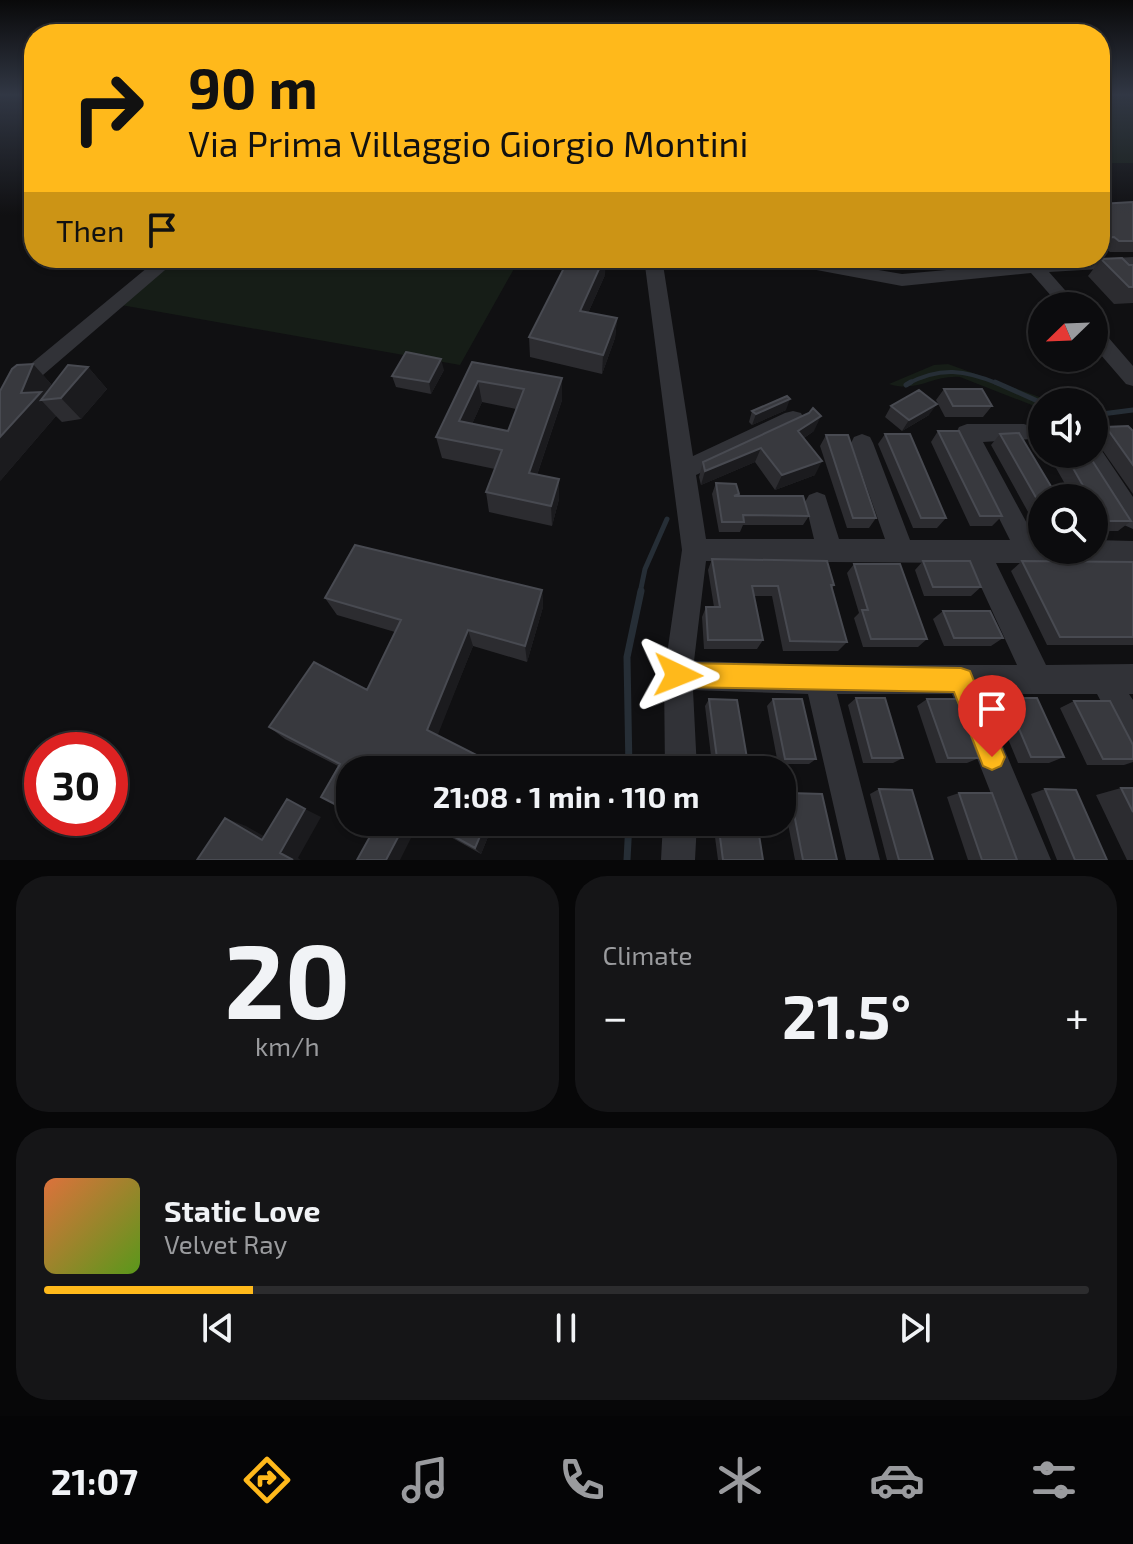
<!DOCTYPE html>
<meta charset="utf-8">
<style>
:root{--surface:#0c0c0e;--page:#151517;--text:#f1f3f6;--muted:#9a9b9e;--line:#2c2c2e;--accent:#ffb91b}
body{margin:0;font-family:"Exo 2",sans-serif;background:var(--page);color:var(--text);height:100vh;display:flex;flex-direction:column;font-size:30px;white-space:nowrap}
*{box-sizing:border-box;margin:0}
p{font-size:26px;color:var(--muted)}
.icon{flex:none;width:44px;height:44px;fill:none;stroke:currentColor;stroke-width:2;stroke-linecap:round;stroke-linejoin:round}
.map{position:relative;height:860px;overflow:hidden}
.drawer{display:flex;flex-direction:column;gap:16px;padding:16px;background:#070708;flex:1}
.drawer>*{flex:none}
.hud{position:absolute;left:24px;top:24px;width:1086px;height:244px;border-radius:32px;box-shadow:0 2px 6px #0004,0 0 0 2px var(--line);background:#ffb91b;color:#111;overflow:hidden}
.needle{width:52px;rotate:247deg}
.tools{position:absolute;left:1028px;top:292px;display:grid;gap:16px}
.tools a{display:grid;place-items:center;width:80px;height:80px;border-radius:50%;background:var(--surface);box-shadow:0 2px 6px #0004,0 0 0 2px var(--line);font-size:40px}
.speed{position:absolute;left:24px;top:732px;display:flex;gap:16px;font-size:40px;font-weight:700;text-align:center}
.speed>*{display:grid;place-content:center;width:104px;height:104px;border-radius:50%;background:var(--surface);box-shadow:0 2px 6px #0004,0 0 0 2px var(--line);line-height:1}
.speed .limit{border:12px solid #d22;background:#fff;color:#111}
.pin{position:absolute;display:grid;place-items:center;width:68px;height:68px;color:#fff;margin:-82px -34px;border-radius:50% 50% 50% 0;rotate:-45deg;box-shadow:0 0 8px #0007}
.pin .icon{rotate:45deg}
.me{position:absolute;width:88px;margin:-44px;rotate:92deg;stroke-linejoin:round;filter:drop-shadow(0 0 6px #0008)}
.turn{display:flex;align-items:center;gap:28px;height:168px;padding:0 32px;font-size:36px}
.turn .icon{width:104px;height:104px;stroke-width:2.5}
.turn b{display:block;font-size:56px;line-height:68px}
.then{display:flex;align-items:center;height:76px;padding:0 32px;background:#0003;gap:16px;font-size:30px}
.big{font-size:60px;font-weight:700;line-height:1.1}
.drawer .widget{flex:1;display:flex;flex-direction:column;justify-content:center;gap:12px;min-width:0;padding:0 28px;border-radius:32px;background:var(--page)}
.drawer .dial{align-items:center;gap:0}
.dial b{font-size:104px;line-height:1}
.song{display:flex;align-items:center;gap:24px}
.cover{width:96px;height:96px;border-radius:12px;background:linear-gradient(135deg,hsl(20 70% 55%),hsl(90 70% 35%))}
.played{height:8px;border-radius:4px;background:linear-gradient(90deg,var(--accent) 20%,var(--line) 20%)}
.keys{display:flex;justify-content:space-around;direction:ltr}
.heat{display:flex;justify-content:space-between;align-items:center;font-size:44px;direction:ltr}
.drawer .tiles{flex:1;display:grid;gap:16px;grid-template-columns:1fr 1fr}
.widget:last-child{grid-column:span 2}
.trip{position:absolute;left:336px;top:756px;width:460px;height:80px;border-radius:32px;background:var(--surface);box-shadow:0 2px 6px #0004,0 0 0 2px var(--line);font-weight:700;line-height:80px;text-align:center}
.tabs{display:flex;height:128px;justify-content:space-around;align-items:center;background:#050506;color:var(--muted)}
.tabs .icon{width:56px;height:56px}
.tabs .active{color:var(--accent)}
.tabs b{font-size:36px;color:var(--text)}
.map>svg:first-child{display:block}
.green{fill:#161d17}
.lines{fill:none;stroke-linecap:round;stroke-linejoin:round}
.stream-far2{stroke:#262e36;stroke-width:4}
.stream-far1{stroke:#262e36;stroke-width:5}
.stream{stroke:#262e36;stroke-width:7}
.minor{fill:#313237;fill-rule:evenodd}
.wall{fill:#2c2c30;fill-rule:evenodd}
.shaded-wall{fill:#1b1b1e}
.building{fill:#38393e;stroke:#484a51;stroke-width:2;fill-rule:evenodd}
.route{fill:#ffb91b;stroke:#a67812;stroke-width:2}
</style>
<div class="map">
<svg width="1133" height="860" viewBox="0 0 1133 860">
<rect width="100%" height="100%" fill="#101012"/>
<path class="green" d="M1100,95h33v68h-33z
M176,258h344l-60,107 -339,-60z
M948,364l105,38h-11v7l-82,-32c-28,-2 -42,16 -71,7l45,-19z"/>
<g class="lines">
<path class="stream-far2" d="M907,384c34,-18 58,-14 92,0"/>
<path class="stream-far1" d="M995,382l47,21
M906,385l5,-3
M1094,415l39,-5
M640,593l5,-24 22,-50"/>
<path class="stream" d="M629,770l-2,-113 14,-66
M627,860l2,-38"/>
<path class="minor" d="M1133,257v10l-84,5 30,34h-19l-29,-33 -129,13 -123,-23 -9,-5h39l93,16 121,-11 3,-5h11l3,4z
M159,258h20l-150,129 -21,40 -8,2v-27l15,-25z
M644,258h18l31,198 92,-43 8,-2 8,2 3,6 -3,6 -105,50 10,64h108l-9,-37 4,-7 8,-3 8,3 14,44h46l-34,-96 3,-6 8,-3 8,3 3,6 37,97h100l-54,-107 3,-6 8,-3h57l8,3 3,6 -3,6 -49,3 53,98h6v10h52v-10l39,1v22h-137l50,102 87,-1v30h-4l4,6v45l-11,-4 -25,-47h-116l70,166h-34l-65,-166h-115l43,166h-34l-38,-166 -115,-4 4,80h-32l-1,-95 18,-125zM706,561l264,2 47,102h-198l-125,-4z
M1094,327l7,2 32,37v20l-7,-2 -32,-37z
M1094,446l6,2 33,49v32l-9,-4 -43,-71h13z
M663,822h34l-2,38h-34z"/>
</g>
<path class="wall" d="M1133,202v50h-23l-4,-3h-6v-45z
M841,258h28l-2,5 -24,-2z
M875,258h49l-4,8 -39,1z
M946,258h64l-1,2 -55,6z
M1101,259l32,6v38l-19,1 -26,-28z
M605,275l-17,38 29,5 -2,20 -13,36 -72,-17 -1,-20z
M472,362l90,38 -25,75 22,24 -7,27 -63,-14 -3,-20 9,-23 -53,-11 -6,-21zM482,402l34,7 -8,22 -36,-7z
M33,364l18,20 -3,7 40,-24 19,22 -26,30 -19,3 -6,-6 -56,65z
M444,370l-13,24 -35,-7 -4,-11z
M944,389l48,17 -9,11h-38l-9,-17z
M891,406l38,9 -27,16 -17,-14z
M786,410l-34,15 -3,-3 3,-11z
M1106,427l27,4v63l-39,-56z
M814,431l-10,7 11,37 -40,15 -20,-28 -54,23 -2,-8 4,-15z
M938,431l64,85 -10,10h-22l-39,-84z
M885,434l61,84 -9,10h-24l-35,-84z
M1000,434l42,64v32h-4l-47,-85z
M826,435l50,83 -7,10h-22l-27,-82z
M1048,454h40l43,67 -13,10h-24v-33h-21z
M716,483l22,13 71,20 -6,9h-60l-3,7h-21l-7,-38z
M712,559l122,26 -2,4 15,53 -9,9h-55l-11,-55h-18l9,44 -6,9h-53l-2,-32 4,-10h8l-6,-37z
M923,561l58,26 -10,9h-47l-9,-26z
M1022,561l111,1v83h-86l-36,-74z
M854,564l73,75 -9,8h-55l-9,-29 5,-5 -12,-40z
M542,590l1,17 -16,55 -54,-16 -36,89 -87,35v43l-29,-16 17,-31 -53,-27 -16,-12 98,-37 28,-58 -58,-17 -12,-17z
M943,611l60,27 -12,8h-47l-11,-27z
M856,698l47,60 -10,5h-30l-15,-58z
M1006,698l58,59 -15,6h-31l-24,-58z
M709,699l38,59 -6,6h-29l-7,-58z
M773,699l43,60 -7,5h-31l-11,-58z
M927,699l52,59 -12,5h-31l-19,-57z
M1074,701l59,44v17l-9,3h-37l-27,-57z
M1121,788h12v72h-6l-31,-65z
M879,789l54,71h-46l-17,-66z
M1045,789l62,71h-50l-26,-66z
M790,793l47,67h-42l-12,-62z
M959,793l58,67h-49l-21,-63z
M424,822h70l-13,32z
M713,822h44l6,38h-45z"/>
<path class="shaded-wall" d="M604,258h2l-1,17 -25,56v-20z
M617,318l-2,20 -13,36 1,-19z
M441,359l3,11 -13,24 -2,-12z
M33,364l18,20 -5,13 -5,3 15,16 -56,65v-44l21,-44z
M88,367l19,22 -26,30 -20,-21z
M562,378v22l-31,93 -2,-20z
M478,381l4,21 -18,40 -5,-21z
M790,399l-4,11 -34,15 4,-11z
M937,404l-8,11 -27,16 7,-11z
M821,416l-7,15 -22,15 6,-15z
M761,448l-6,14 -54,23 4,-14z
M822,461l-7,14 -40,15 7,-15z
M559,479v20l-7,27 -1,-20z
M542,590l1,17 -16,55 -2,-16z
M468,630l5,16 -38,96 -8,-12z
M305,809l16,8 -23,41 3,2h-8l-13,-7z
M225,818l21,8 35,20 -19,-6z
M406,822h13l-19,38h-14z
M486,822h8l-13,32 -6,-6z"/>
<path class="building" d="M1133,202v39h-14l-5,-4 -14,1v-34z
M569,258h35l-24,53 37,7 -14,37 -74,-18z
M1122,258l7,7h4v22h-4l-28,-28z
M406,352l35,7 -12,23 -37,-6z
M472,362l90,16 -33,95 30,6 -8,27 -65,-14 16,-42 -66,-13zM478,381l46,8 -16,42 -49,-10z
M33,364l-12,29 20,-1 -41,45v-46l12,-22 5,-4z
M68,365l20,2 -27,31 -20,2z
M944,389h38l10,17h-39z
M919,390l18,14 -28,16 -18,-14z
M787,396l3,3 -34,15 -4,-3z
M813,408l8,8 -23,15 24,30 -40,14 -21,-27 -56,23 -2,-9 106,-49z
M1128,426l5,5v34l-27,-38z
M938,431h21l43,85h-22z
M1019,433l39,65h-16v10l-42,-74z
M885,434h25l36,84h-25z
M826,435h22l28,83h-23z
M1065,454h23l43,67h-28l-9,-16v-7h-4z
M716,483l20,1 3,10 -5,2h69l6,20 -66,-1 1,7h-22z
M355,545l187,45 -17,56 -57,-16 -41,100 79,40h-156v42l-29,-15 19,-33 -71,-37 45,-65 53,28 34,-70 -76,-22z
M712,559l115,2 7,24h-3l16,57 -57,-1 -12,-55h-26l11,54h-55l-2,-33h14z
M923,561h47l11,26h-48z
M1022,561l111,1v75h-73z
M854,564h46l27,75h-56l-9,-29h6z
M943,611h47l13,27h-49z
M856,698h29l18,60h-31z
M1006,698h31l27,59h-33z
M709,699l28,1 10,58h-30z
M773,699h29l14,60h-31z
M927,699h30l22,59h-31z
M1074,701h36l23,44v14h-30z
M1121,788h12v24z
M879,789l33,1 21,70h-34z
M1045,789l31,1 31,70h-32z
M790,793l32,1 15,66h-34z
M959,793h33l25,67h-35z
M287,799l18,10 -25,44 13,7h-96l28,-42 37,22z
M378,822h28l-20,38h-29z
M428,822h58l-11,26z
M718,822h39l6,38h-40z"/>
<linearGradient id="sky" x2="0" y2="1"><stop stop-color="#09090a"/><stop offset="0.44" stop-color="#313744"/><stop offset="1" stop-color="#313744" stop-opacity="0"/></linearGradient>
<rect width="1133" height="215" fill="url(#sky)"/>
<path class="route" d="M678,663l283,5 9,3 35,86 -4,9 -9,4 -9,-4 -29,-74 -276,-5 -8,-3 -4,-9 4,-8z"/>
</svg>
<div class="tools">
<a><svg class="needle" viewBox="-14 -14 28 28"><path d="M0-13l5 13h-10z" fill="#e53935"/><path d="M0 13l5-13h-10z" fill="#9a9b9e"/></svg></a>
<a><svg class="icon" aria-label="sound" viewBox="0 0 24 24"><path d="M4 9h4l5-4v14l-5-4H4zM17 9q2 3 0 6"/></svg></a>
<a><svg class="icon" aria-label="search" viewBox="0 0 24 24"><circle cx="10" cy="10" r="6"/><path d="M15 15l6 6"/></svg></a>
</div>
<div class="speed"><div class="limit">30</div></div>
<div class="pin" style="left:992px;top:757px;background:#d93025"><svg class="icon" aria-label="arrive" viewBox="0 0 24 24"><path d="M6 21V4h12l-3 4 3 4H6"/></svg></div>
<svg class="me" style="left:678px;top:675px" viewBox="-20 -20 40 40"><path d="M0-17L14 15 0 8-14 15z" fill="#ffb91b" stroke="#fff" stroke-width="4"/></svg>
<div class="trip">21:08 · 1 min · 110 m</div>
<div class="hud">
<div class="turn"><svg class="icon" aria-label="right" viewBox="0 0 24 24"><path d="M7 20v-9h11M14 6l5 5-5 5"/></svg><div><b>90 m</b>Via Prima Villaggio Giorgio Montini</div></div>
<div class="then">Then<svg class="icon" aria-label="arrive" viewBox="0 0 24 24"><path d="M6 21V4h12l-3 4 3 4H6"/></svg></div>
</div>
</div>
<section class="drawer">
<div class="tiles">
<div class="widget dial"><b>20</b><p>km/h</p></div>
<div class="widget"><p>Climate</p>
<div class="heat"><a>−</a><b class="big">21.5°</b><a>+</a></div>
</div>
<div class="widget">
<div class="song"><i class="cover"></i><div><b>Static Love</b><p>Velvet Ray</p></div></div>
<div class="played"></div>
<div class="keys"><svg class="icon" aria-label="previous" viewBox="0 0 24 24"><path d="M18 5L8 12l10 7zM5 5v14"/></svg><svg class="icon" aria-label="pause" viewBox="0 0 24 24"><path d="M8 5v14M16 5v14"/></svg><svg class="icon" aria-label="next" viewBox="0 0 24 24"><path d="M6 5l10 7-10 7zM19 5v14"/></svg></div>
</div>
</div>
</section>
<nav class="tabs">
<b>21:07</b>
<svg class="icon active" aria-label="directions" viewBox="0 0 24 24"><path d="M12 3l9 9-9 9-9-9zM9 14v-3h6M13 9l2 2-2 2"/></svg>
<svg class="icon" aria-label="music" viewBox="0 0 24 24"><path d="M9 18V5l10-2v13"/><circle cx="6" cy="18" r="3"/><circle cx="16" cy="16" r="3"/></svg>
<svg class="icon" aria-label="phone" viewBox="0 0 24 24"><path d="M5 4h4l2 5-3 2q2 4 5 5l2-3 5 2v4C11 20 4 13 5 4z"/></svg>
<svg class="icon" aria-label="climate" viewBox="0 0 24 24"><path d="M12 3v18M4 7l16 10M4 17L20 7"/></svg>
<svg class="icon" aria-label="car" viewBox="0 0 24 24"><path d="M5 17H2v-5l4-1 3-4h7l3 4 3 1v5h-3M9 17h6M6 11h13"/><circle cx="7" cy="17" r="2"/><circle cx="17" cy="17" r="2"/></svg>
<svg class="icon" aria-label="filters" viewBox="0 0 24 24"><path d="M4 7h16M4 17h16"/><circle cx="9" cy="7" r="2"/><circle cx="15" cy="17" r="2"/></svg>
</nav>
